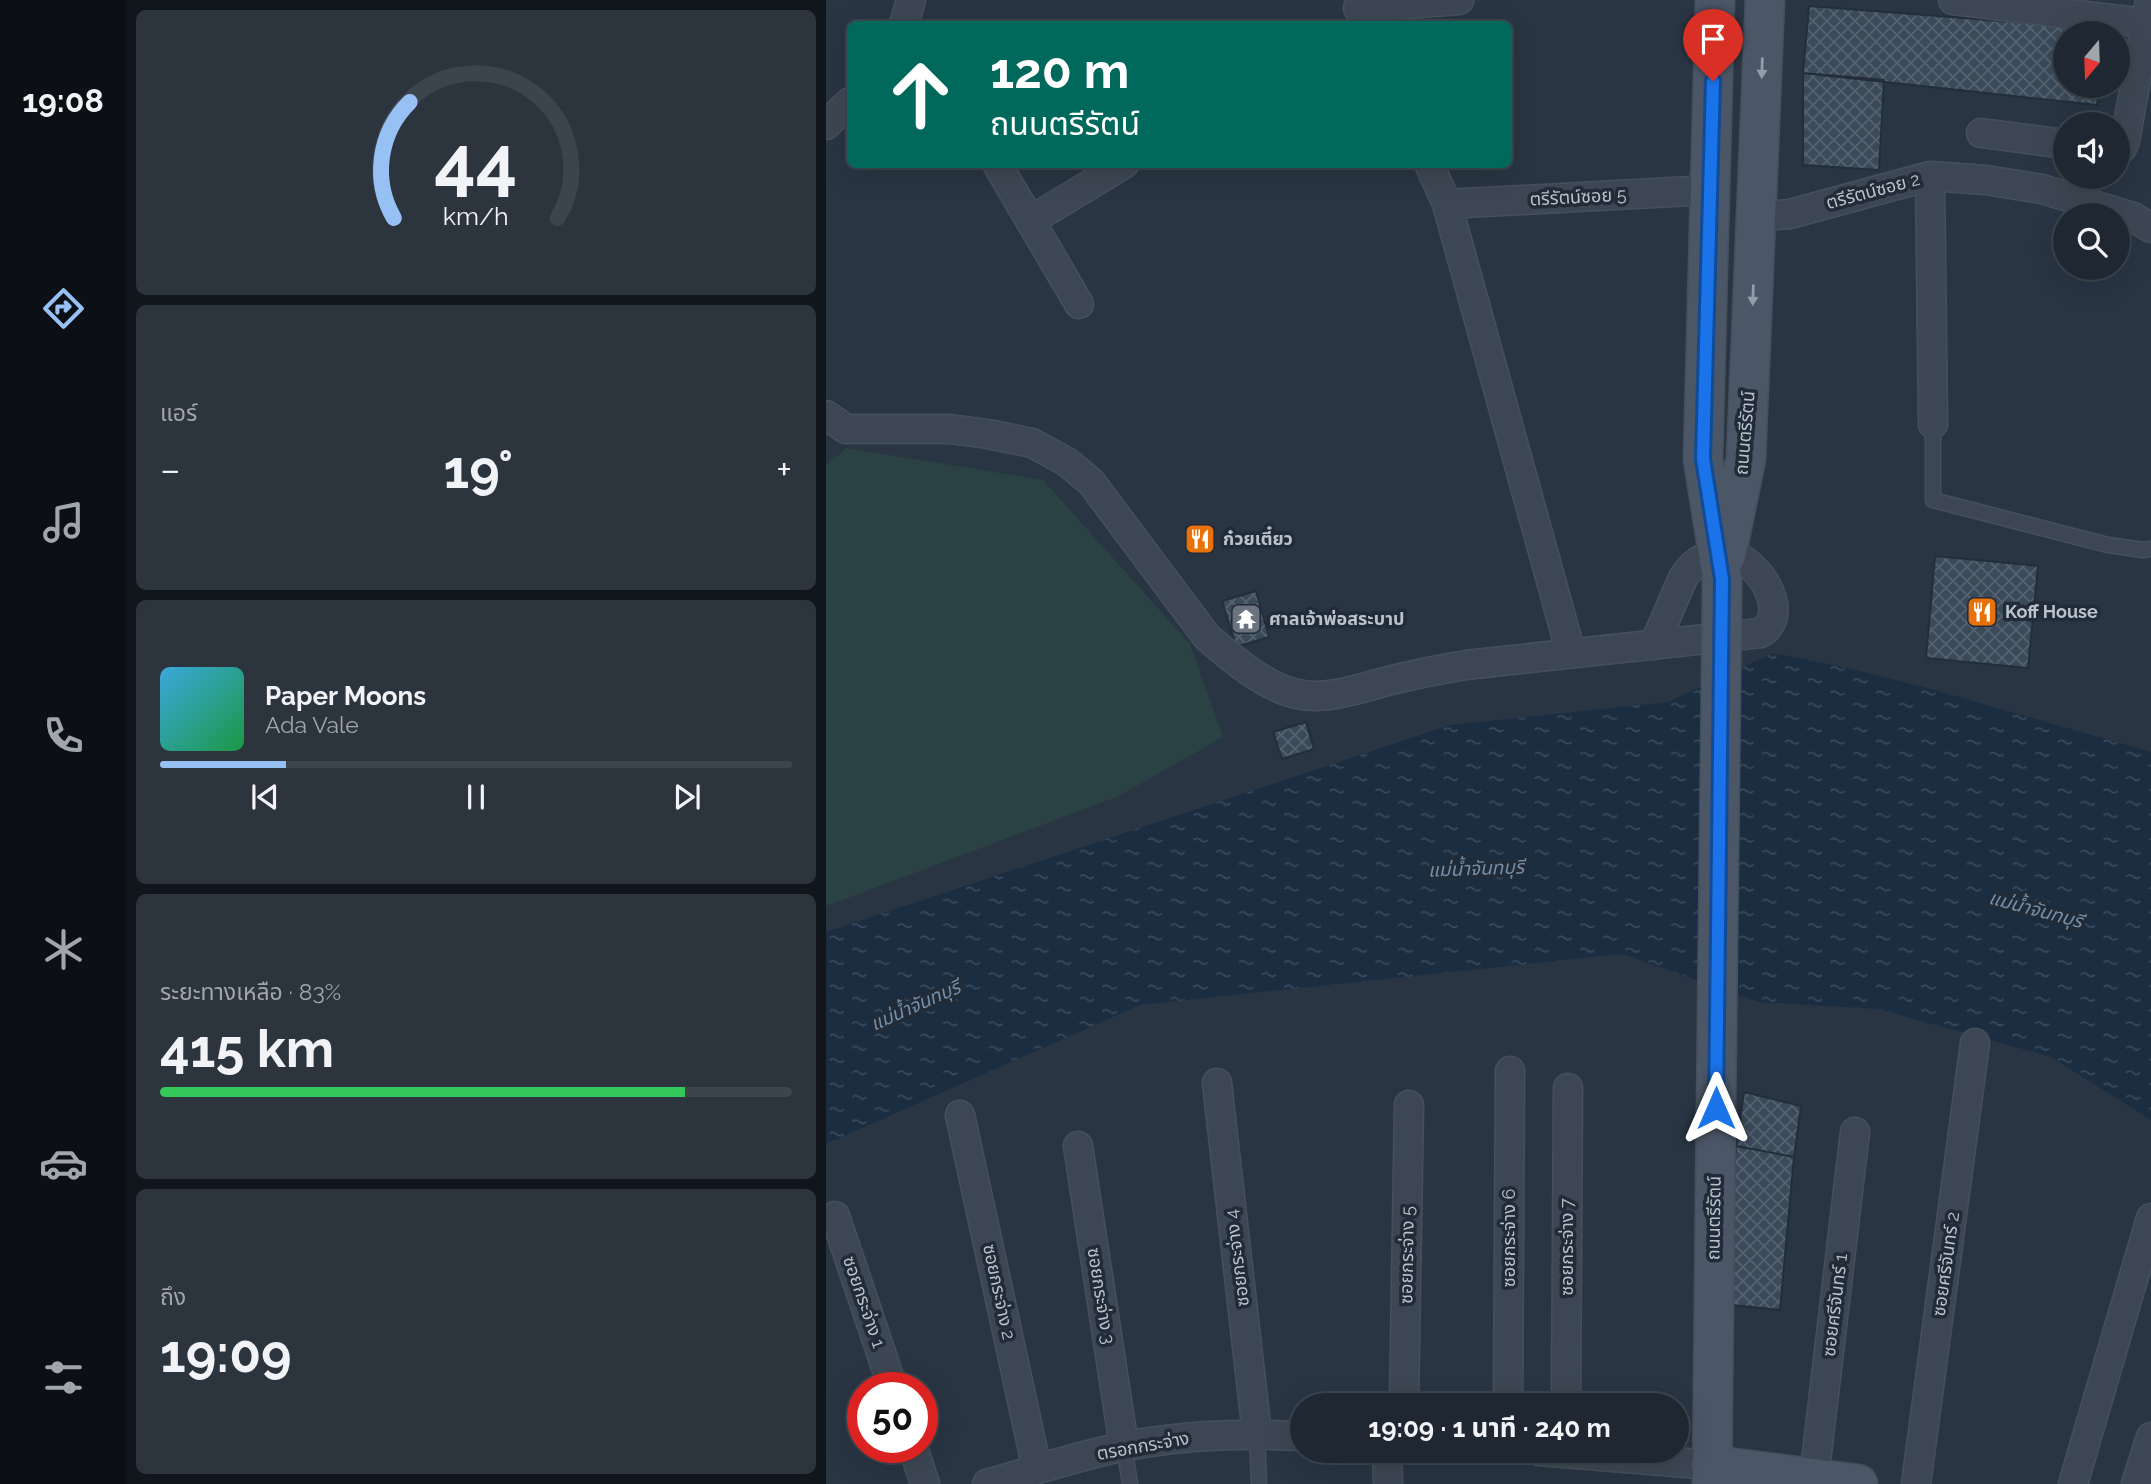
<!DOCTYPE html>
<html lang="th">
<meta charset="utf-8">
<style>
:root{--surface:#1f2832;--page:#2c343e;--text:#f1f3f6;--muted:#a1a6ac;--line:#3c444d;--accent:#97c0f5}
body{margin:0;font-family:Raleway,"Noto Sans Thai",sans-serif;background:var(--page);color:var(--text);height:100vh;display:flex;flex-direction:column;font-size:26px;white-space:nowrap}
*{box-sizing:border-box;margin:0}
p{font-size:23px;color:var(--muted)}
.icon{flex:none;width:38px;height:38px;fill:none;stroke:currentColor;stroke-width:2;stroke-linecap:round;stroke-linejoin:round}
.map{position:relative;flex:1;overflow:hidden}
.panel{display:flex;flex-direction:column;gap:10px;padding:10px;background:#11161c;width:700px}
.panel>*{flex:none}
.top-card{position:absolute;left:21px;top:21px;width:665px;height:147px;border-radius:10px;box-shadow:0 7px 28px #0002,0 0 0 2px var(--line);background:#00695c;color:#fff;overflow:hidden}
.needle{width:46px;rotate:199deg}
.fabs{position:absolute;left:1227px;top:21px;display:grid;gap:14px}
.fabs a{display:grid;place-items:center;width:77px;height:77px;border-radius:50%;background:var(--surface);box-shadow:0 7px 28px #0002,0 0 0 2px var(--line);font-size:35px}
.speed{position:absolute;left:21px;top:1372px;display:flex;gap:14px;font-size:35px;font-weight:700;text-align:center}
.speed>*{display:grid;place-content:center;width:91px;height:91px;border-radius:50%;background:var(--surface);box-shadow:0 7px 28px #0002,0 0 0 2px var(--line);line-height:1}
.speed .limit{border:10px solid #d22;background:#fff;color:#111}
.pin{position:absolute;display:grid;place-items:center;width:60px;height:60px;color:#fff;margin:-72px -30px;border-radius:50% 50% 50% 0;rotate:-45deg;box-shadow:0 0 7px #0007}
.pin .icon{rotate:45deg}
.me{position:absolute;width:77px;margin:-38px;rotate:0deg;stroke-linejoin:round;filter:drop-shadow(0 0 5px #0008)}
.turn{display:flex;align-items:center;gap:24px;height:147px;padding:0 28px;font-size:32px}
.turn .icon{width:91px;height:91px;stroke-width:2.5}
.turn b{display:block;font-size:49px;line-height:60px}
.big{font-size:52px;font-weight:700;line-height:1.1}
.panel .card{flex:1;display:flex;flex-direction:column;justify-content:center;gap:10px;min-width:0;padding:0 24px;border-radius:10px;background:var(--page)}
.panel .dial{align-items:center;gap:0}
.dial svg{height:182px;overflow:visible;fill:none;stroke:var(--line);stroke-width:7;stroke-linecap:round;text-anchor:middle}
.dial text{fill:var(--text);stroke:none}
.song{display:flex;align-items:center;gap:21px}
.cover{width:84px;height:84px;border-radius:10px;background:linear-gradient(135deg,hsl(200 70% 55%),hsl(140 70% 35%))}
.played{height:7px;border-radius:4px;background:linear-gradient(90deg,var(--accent) 20%,var(--line) 20%)}
.keys{display:flex;justify-content:space-around;direction:ltr}
.heat{display:flex;justify-content:space-between;align-items:center;font-size:38px;direction:ltr}
.charge{height:10px;border-radius:5px;background:linear-gradient(90deg,#34c759 83%,var(--line) 0)}
.trip{position:absolute;left:464px;top:1393px;width:399px;height:70px;border-radius:35px;background:var(--surface);box-shadow:0 7px 28px #0002,0 0 0 2px var(--line);font-weight:700;line-height:70px;text-align:center}
main{display:flex;flex:1;min-height:0}
.menu{display:flex;flex-direction:column;width:126px;justify-content:space-around;align-items:center;background:#0c1014;color:var(--muted)}
.menu .icon{width:49px;height:49px}
.menu .active{color:var(--accent)}
.menu b{font-size:32px;color:var(--text)}
.map>svg:first-child{display:block}
.grass{fill:#2b4244}
.water{fill:url(#water-ripples)}
.building{fill:url(#building-cross-hatch);stroke:#232e3a;stroke-width:2}
.lines{fill:none;stroke-linecap:round;stroke-linejoin:round}
.lane-casing{stroke:#46505c;stroke-width:17}
.street-casing{stroke:#46505c;stroke-width:31}
.secondary-casing{stroke:#46505c;stroke-width:41}
.lane{stroke:#3d4753;stroke-width:14}
.street{stroke:#3d4753;stroke-width:28}
.secondary{stroke:#4b5666;stroke-width:38}
.secondary-bridge-casing{stroke:#46505c;stroke-width:41;stroke-linecap:butt}
.secondary-bridge{stroke:#4b5666;stroke-width:38}
.oneway{fill:#939ca8}
.route-casing{stroke:#114b97;stroke-width:18}
.route{stroke:#1a73e8;stroke-width:12}
.labels{text-anchor:middle;stroke-width:7;stroke-linejoin:round;paint-order:stroke}
.street-label{font-size:18px;fill:#bac2cc;stroke:#212c38}
.poi-label{font-size:18px;font-weight:bold;fill:#bac2cc;stroke:#212c38;text-anchor:start}
.water-label{font-size:19px;font-style:italic;fill:#758eaa;stroke:#212c38}
</style>
<main>
<nav class="menu">
<b>19:08</b>
<svg class="icon active" aria-label="directions" viewBox="0 0 24 24"><path d="M12 3l9 9-9 9-9-9zM9 14v-3h6M13 9l2 2-2 2"/></svg>
<svg class="icon" aria-label="music" viewBox="0 0 24 24"><path d="M9 18V5l10-2v13"/><circle cx="6" cy="18" r="3"/><circle cx="16" cy="16" r="3"/></svg>
<svg class="icon" aria-label="phone" viewBox="0 0 24 24"><path d="M5 4h4l2 5-3 2q2 4 5 5l2-3 5 2v4C11 20 4 13 5 4z"/></svg>
<svg class="icon" aria-label="climate" viewBox="0 0 24 24"><path d="M12 3v18M4 7l16 10M4 17L20 7"/></svg>
<svg class="icon" aria-label="car" viewBox="0 0 24 24"><path d="M5 17H2v-5l4-1 3-4h7l3 4 3 1v5h-3M9 17h6M6 11h13"/><circle cx="7" cy="17" r="2"/><circle cx="17" cy="17" r="2"/></svg>
<svg class="icon" aria-label="filters" viewBox="0 0 24 24"><path d="M4 7h16M4 17h16"/><circle cx="9" cy="7" r="2"/><circle cx="15" cy="17" r="2"/></svg>
</nav>
<section class="panel">
<div class="card dial"><svg viewBox="0 0 100 80">
<path d="M14 69A42 42 0 1 1 86 69"/>
<path d="M14 69A42 42 0 0 1 21 18" stroke="#97c0f5"/>
<text x="50" y="56" font-size="32" font-weight="700">44</text>
<text x="50" y="72" font-size="11">km/h</text>
</svg></div>
<div class="card"><p>แอร์</p>
<div class="heat"><a>−</a><b class="big">19°</b><a>+</a></div>
</div>
<div class="card">
<div class="song"><i class="cover"></i><div><b>Paper Moons</b><p>Ada Vale</p></div></div>
<div class="played"></div>
<div class="keys"><svg class="icon" aria-label="previous" viewBox="0 0 24 24"><path d="M18 5L8 12l10 7zM5 5v14"/></svg><svg class="icon" aria-label="pause" viewBox="0 0 24 24"><path d="M8 5v14M16 5v14"/></svg><svg class="icon" aria-label="next" viewBox="0 0 24 24"><path d="M6 5l10 7-10 7zM19 5v14"/></svg></div>
</div>
<div class="card"><p>ระยะทางเหลือ · 83%</p><b class="big">415 km</b><div class="charge"></div></div>
<div class="card"><p>ถึง</p><b class="big">19:09</b></div>
</section>
<div class="map">
<svg width="1325" height="1484" viewBox="0 0 1325 1484">
<defs>
<pattern id="water-ripples" width="26" height="14" patternUnits="userSpaceOnUse" patternTransform="scale(1.75)"><rect width="26" height="14" fill="#1b2d41"/><path d="M2 4q2-2 4 0t4 0M15 11q2-2 4 0t4 0" fill="none" stroke="#3a4a5b"/></pattern>
<pattern id="building-cross-hatch" width="8" height="8" patternUnits="userSpaceOnUse" patternTransform="scale(1.75)"><rect width="8" height="8" fill="#3b4a59"/><path d="M0 0l8 8M0 8l8-8" fill="none" stroke="#556270"/></pattern>
</defs>
<rect width="100%" height="100%" fill="#293543"/>
<path class="grass" d="M21,448l196,32 147,164 33,93 -104,59 -293,110v-441z"/>
<path class="water" d="M947,653l75,15 80,20 223,64v368l-100,-63 -173,-48 -119,-7 -137,-48 -482,51 -314,139v-212l624,-207 218,-23z"/>
<path class="building" d="M983,6l297,23 -1,4h-40v53h34l-2,19 -294,-32z
M977,73l81,7 -5,90 -76,-5z
M1109,556l103,10 -10,102 -102,-10z
M430,591l13,46 -33,10 -14,-46z
M480,722l8,27 -32,10 -9,-27z
M918,1092l57,14 -7,51 -58,-11z
M910,1146l58,11 -14,153 -57,-6z"/>
<g class="lines">
<g class="lane-casing">
<path id="lane" d="M1107,424v76l175,45 35,5 8,-1
M431,1434l2,50
M298,1446l6,38"/>
</g>
<g class="street-casing">
<path id="street" d="M1127,0l192,23
M532,8l101,-8
M78,24l7,-24
M0,125l24,-23
M1155,133l84,11
M1292,150l4,-2 3,-7 25,-141
M171,164l82,140
M603,164l18,40 124,449
M1104,176l3,248
M621,204l263,-14
M930,217l34,-3 140,-38 56,4 56,9 91,28 18,11
M204,221l94,-57
M0,415l20,14h104l38,5 44,9 35,19 24,20 116,155c24,21 58,50 90,57 31,7 66,-7 95,-14 25,-6 49,-11 74,-15l295,-32c25,-16 8,-51 -10,-67 -7,-6 -15,-10 -24,-14
M828,645l29,-67c9,-14 19,-21 35,-25
M391,1083l40,351
M134,1115l77,354
M252,1146l46,300
M9,1216l58,172
M578,1405l5,-300
M682,1405l2,-334
M740,1405l2,-317
M87,1447l12,37
M561,1451l1,33
M713,1451l172,14
M988,1478l41,-346
M161,1484c46,-13 93,-29 140,-38 57,-11 116,-13 175,-10
M1090,1484l59,-441
M1247,1484l78,-266
M1310,1484l15,-47"/>
</g>
<g class="secondary-casing">
<path id="secondary" d="M889,0l-12,459 19,119v16
M900,556l20,-97 19,-459
M885,1465l147,19
M886,1484l4,-375"/>
</g>
<use href="#lane" class="lane"/>
<use href="#street" class="street"/>
<use href="#secondary" class="secondary"/>
<g class="secondary-bridge-casing">
<path id="secondary-bridge" d="M890,1109l6,-515"/>
</g>
<use href="#secondary-bridge" class="secondary-bridge"/>
</g>
<defs><path id="oneway-solid" d="M-6-.8H1V-3.2L6.5 0L1 3.2V.8H-6Z" transform="scale(1.75)"/></defs>
<g class="oneway">
<use href="#oneway-solid" transform="translate(936 68) rotate(92)"/>
<use href="#oneway-solid" transform="translate(927 295) rotate(92)"/>
</g>
<g class="lines">
<g class="route-casing">
<path id="route" d="M887,81l-10,378 19,120 -6,529"/>
</g>
<use href="#route" class="route"/>
</g>
<defs>
<g id="restaurant-square" transform="scale(1.575)"><rect x="-9" y="-9" width="18" height="18" rx="4" fill="#e8710a" stroke="#212c38"/><path d="M-5-6h1v4h1v-4h1v4h1v-4h1v5L-1.5 .5V6h-2V.5L-5-1ZM5-6V6H3V1.5H1.5Q1.5-4 5-6Z" fill="#fff"/></g>
<g id="temple-square" transform="scale(1.575)"><rect x="-9" y="-9" width="18" height="18" rx="4" fill="#6b7280" stroke="#212c38"/><path d="M0-6L5-2H3V0L6.5 2.5H4V6H1.5V3h-3V6H-4V2.5H-6.5L-3 0V-2H-5Z" fill="#fff"/></g>
</defs>
<g fill-rule="evenodd">
<use href="#restaurant-square" x="374" y="539"/>
<use href="#restaurant-square" x="1156" y="612"/>
<use href="#temple-square" x="420" y="619"/>
</g>
<g class="labels">
<g class="street-label">
<text transform="translate(1047 191) rotate(-15)" y="6">ตรีรัตน์ซอย 2</text>
<text transform="translate(752 197) rotate(-3)" y="6">ตรีรัตน์ซอย 5</text>
<text transform="translate(919 433) rotate(-85)" y="6">ถนนตรีรัตน์</text>
<text transform="translate(888 1218) rotate(-89)" y="6">ถนนตรีรัตน์</text>
<text transform="translate(683 1238) rotate(-90)" y="6">ซอยกระจ่าง 6</text>
<text transform="translate(741 1247) rotate(-90)" y="6">ซอยกระจ่าง 7</text>
<text transform="translate(581 1255) rotate(-89)" y="6">ซอยกระจ่าง 5</text>
<text transform="translate(411 1258) rotate(-97)" y="6">ซอยกระจ่าง 4</text>
<text transform="translate(1120 1264) rotate(-82)" y="6">ซอยศรีจันทร์ 2</text>
<text transform="translate(173 1292) rotate(78)" y="6">ซอยกระจ่าง 2</text>
<text transform="translate(275 1296) rotate(81)" y="6">ซอยกระจ่าง 3</text>
<text transform="translate(38 1302) rotate(71)" y="6">ซอยกระจ่าง 1</text>
<text transform="translate(1009 1305) rotate(-83)" y="6">ซอยศรีจันทร์ 1</text>
<text transform="translate(317 1446) rotate(-10)" y="6">ตรอกกระจ่าง</text>
</g>
<g class="poi-label">
<text x="397" y="545">ก๋วยเตี๋ยว</text>
<text x="1179" y="618">Koff House</text>
<text x="443" y="625">ศาลเจ้าพ่อสระบาป</text>
</g>
<g class="water-label">
<text transform="translate(650 868) rotate(-2)" y="7">แม่น้ำจันทบุรี</text>
<text transform="translate(1210 909) rotate(15)" y="7">แม่น้ำจันทบุรี</text>
<text transform="translate(89 1005) rotate(-24)" y="7">แม่น้ำจันทบุรี</text>
</g>
</g>
</svg>
<div class="fabs">
<a><svg class="needle" viewBox="-14 -14 28 28"><path d="M0-13l5 13h-10z" fill="#e53935"/><path d="M0 13l5-13h-10z" fill="#a1a6ac"/></svg></a>
<a><svg class="icon" aria-label="sound" viewBox="0 0 24 24"><path d="M4 9h4l5-4v14l-5-4H4zM17 9q2 3 0 6"/></svg></a>
<a><svg class="icon" aria-label="search" viewBox="0 0 24 24"><circle cx="10" cy="10" r="6"/><path d="M15 15l6 6"/></svg></a>
</div>
<div class="speed"><div class="limit">50</div></div>
<div class="pin" style="left:887px;top:81px;background:#d93025"><svg class="icon" aria-label="arrive" viewBox="0 0 24 24"><path d="M6 21V4h12l-3 4 3 4H6"/></svg></div>
<svg class="me" style="left:890px;top:1108px" viewBox="-20 -20 40 40"><path d="M0-17L14 15 0 8-14 15z" fill="#1a73e8" stroke="#fff" stroke-width="4"/></svg>
<div class="trip">19:09 · 1 นาที · 240 m</div>
<div class="top-card">
<div class="turn"><svg class="icon" aria-label="ahead" viewBox="0 0 24 24"><path d="M12 20V5M6 11l6-6 6 6"/></svg><div><b>120 m</b>ถนนตรีรัตน์</div></div>
</div>
</div>
</main>
